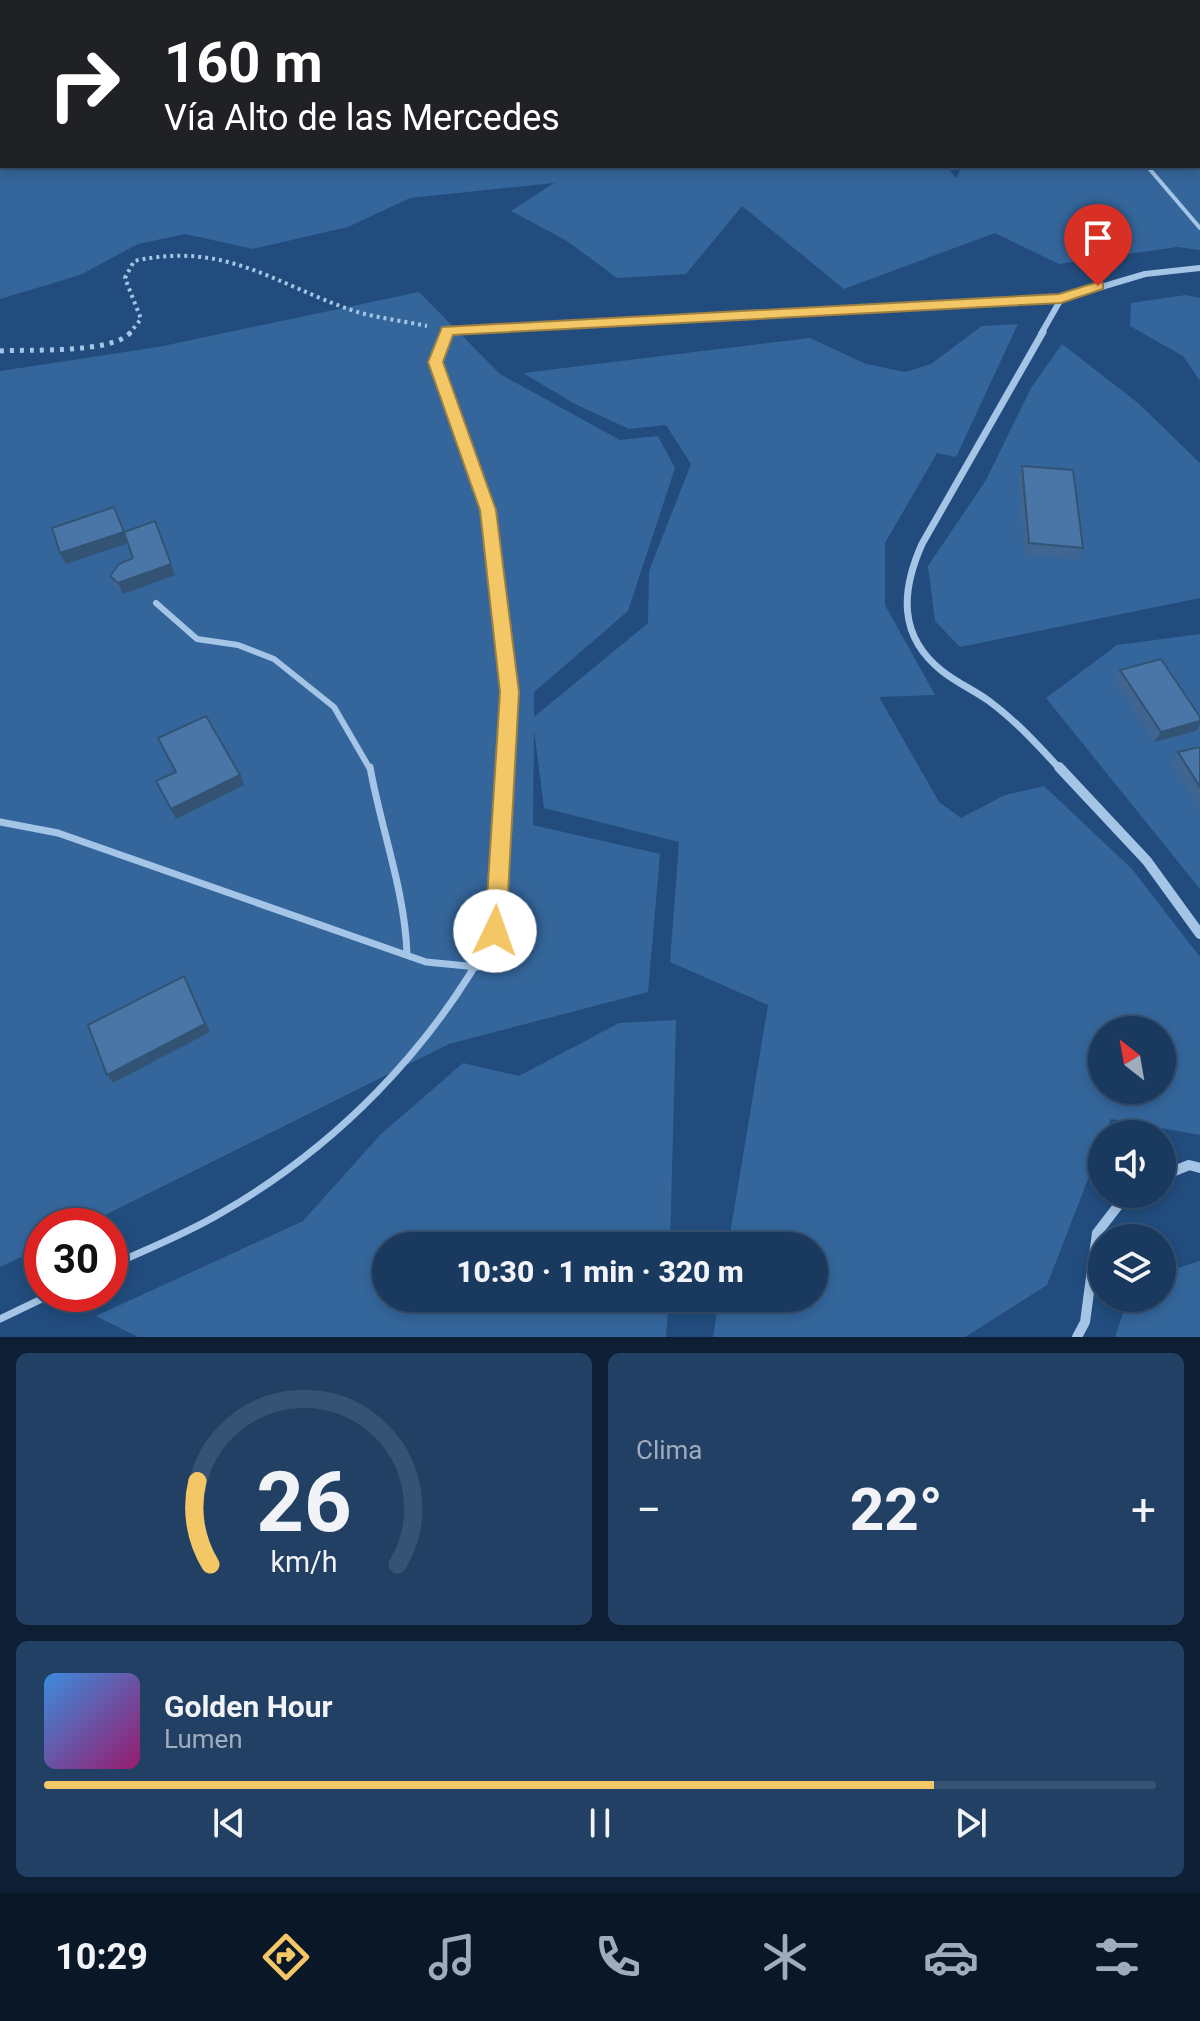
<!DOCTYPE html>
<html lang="es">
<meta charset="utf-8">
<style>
:root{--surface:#19395e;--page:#224064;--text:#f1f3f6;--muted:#9facbc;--line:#375373;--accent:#f3c666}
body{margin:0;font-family:Roboto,sans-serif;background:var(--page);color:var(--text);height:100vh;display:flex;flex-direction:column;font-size:30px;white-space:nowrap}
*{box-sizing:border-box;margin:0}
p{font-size:26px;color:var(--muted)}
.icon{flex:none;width:44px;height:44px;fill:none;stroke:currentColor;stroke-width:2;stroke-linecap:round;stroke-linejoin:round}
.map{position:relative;height:1337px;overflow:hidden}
.side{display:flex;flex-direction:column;gap:16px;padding:16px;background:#0e1f34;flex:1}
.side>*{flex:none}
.banner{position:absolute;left:0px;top:0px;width:1200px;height:168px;box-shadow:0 4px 12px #0003,0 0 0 2px var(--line);background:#202124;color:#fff;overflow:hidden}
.needle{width:52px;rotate:329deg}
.tools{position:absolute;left:1088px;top:1016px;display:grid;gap:16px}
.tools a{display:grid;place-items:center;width:88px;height:88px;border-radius:50%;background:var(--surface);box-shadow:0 4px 12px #0003,0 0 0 2px var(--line);font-size:40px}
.speed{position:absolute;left:24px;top:1208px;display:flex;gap:16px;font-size:40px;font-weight:700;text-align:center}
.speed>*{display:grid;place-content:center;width:104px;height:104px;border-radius:50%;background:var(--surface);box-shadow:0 4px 12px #0003,0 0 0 2px var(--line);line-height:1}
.speed .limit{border:12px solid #d22;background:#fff;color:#111}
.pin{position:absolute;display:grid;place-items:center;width:68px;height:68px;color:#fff;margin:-82px -34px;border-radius:50% 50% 50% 0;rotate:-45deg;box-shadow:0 0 8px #0007}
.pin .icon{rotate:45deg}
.me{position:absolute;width:88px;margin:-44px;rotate:3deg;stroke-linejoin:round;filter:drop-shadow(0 0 6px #0008)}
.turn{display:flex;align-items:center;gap:28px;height:168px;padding:0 32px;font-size:36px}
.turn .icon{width:104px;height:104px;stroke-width:2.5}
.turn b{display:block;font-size:56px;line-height:68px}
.big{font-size:60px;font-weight:800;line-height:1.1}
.side .card{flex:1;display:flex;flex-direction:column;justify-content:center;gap:12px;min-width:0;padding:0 28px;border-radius:12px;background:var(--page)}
.side .dial{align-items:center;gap:0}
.dial svg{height:208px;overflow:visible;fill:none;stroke:var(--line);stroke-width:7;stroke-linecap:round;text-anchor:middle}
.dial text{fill:var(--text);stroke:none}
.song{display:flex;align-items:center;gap:24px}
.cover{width:96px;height:96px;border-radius:12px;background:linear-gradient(135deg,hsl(210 70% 55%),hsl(320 70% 35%))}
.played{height:8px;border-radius:4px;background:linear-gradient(90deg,var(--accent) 80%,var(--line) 80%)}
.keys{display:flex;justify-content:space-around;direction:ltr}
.heat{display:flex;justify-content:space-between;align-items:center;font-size:44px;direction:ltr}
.side .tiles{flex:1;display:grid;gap:16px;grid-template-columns:1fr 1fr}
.card:last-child{grid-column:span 2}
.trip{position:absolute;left:372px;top:1232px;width:456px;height:80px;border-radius:40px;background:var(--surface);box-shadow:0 4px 12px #0003,0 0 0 2px var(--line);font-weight:800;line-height:80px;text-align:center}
.tab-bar{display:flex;height:128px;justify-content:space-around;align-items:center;background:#0a1726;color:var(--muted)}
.tab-bar .icon{width:56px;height:56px}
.tab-bar .on{color:var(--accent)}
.tab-bar b{font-size:36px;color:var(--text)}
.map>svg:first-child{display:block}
.green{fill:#34669b;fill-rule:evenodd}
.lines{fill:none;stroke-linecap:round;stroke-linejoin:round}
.path-far1{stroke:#a5c5e7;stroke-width:4;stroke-dasharray:3 4;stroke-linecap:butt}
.path{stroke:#a5c5e7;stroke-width:5;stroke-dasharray:4 6;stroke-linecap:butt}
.lane-far2{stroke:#a5c5e7;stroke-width:4}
.lane-far1{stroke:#a5c5e7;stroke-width:6}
.lane{stroke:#a5c5e7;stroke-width:7}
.street-far2{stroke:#a5c5e7;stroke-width:6}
.street-far1{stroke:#a5c5e7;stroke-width:7}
.street{stroke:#a5c5e7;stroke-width:10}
.wall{fill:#3f6590}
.shaded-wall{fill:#335375}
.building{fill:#4976a7;stroke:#335375;stroke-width:2}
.route{fill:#f3c666;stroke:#9e8142;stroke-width:2}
</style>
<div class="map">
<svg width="1200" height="1337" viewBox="0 0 1200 1337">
<rect width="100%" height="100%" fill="#214c7d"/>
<path class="green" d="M378,0h470l2,2h-476z
M1157,0h43v250l-23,-3 -118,17 -64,-31 -151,56 -102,-83 -56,68 -69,4 -50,-37 -56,-30 43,-28 -144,15 -62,29 -95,22 -68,-15 -47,10 -58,31 -80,24v-140l2,7h945l9,12 6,-12h236v-164h-43z
M419,292l81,82 120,66 38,-4 17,32 -47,143 -94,81v25l114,-94 1,-52 42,-107 -25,-39 -37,4 -54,-25 -52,-31 287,-35 56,26 39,8 26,-8 51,-38 36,-2 -62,133 -19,-4 -52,90v62l50,90 -56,2 60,105 22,16 44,-23 39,-9 88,83 68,88v178l-89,-16 -6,15h-3v9l-55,142 -82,52h-252l6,-39h95v-52h-86l40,-241 -98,-43 9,-120 -135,-34 -10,-79 -1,96 127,29 -12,138 -199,52 -366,182h-41v21l-42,20v-896l158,-24zM1102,1030h60v60h-60z
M1186,295l14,3v83l-17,-25 -53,-30 1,-23z
M1062,344l76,59 62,60v135l-240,49 -25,-26 -7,-55 58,-86 45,-92z
M1200,634v255l-154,-191 71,-53z
M676,1020l-6,226h-284v52h283l-3,39h-528l-42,-21 207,-95 78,-87 82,-71 56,13 100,-53z
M1200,1261v76h-85l13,-39h34v-25z"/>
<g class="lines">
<path class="path-far1" d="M129,334l12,-15 -16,-41 9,-17c92,-20 138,22 220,50 23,7 49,10 73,15"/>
<path class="path" d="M0,351c29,-2 113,3 131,-19"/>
<path class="lane-far2" d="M1147,166l53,62"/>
<path class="lane-far1" d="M156,603l41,36 41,6 36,14 60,48 36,62"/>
<path class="lane" d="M370,767c11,62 35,124 37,187
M0,822l58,11 368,129 52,5
M110,1266c37,-17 76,-32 111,-53 115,-66 211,-164 274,-282
M0,1319l52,-25"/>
<path class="street-far2" d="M446,334l1,-4 614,-31 84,-25 55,-6
M1041,334l20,-35"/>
<path class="street-far1" d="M446,332l-11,30 53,148 21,182 -4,77
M1043,332l-121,212c-21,47 -24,92 20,127 15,12 32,19 47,30 27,20 49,44 71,68"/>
<path class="street" d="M1059,767l88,94 53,73
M495,931l10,-164
M1162,1176l27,-11 11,3
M1077,1337l8,-15 12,-89 30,-39"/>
</g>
<path class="wall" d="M1199,18h1v27h-2z
M1198,132h2v19l-2,-1z
M1022,466l61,82 -5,11 -53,-5 -7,-77z
M124,532l51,43 -52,19 -8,-7 -5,-11 23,-18 -5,-14 -62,20z
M1120,670l76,61 -42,11 -40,-62z
M1200,747v62l-29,-46 7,-11z"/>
<path class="shaded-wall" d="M155,521l20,54 -52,19 -5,-11z
M124,532l5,11 -63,21 -6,-11z
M1200,721v3l-4,7 -42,11 7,-10z
M240,775l4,10 -68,34 -5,-10z
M184,976l5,9 21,47 -97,51 -6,-8z"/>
<path class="building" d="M1022,466l51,4 10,78 -54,-5z
M114,507l10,25 -64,21 -8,-25z
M155,521l16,43 -53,19 -8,-7 9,-12 14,-6 -9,-26z
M1161,659l39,58v4l-39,11 -41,-62z
M206,716l34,59 -69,34 -15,-28 20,-9 -18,-34z
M1200,747v40l-22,-35z
M184,976l21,48 -98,51 -19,-50z"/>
<path class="route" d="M1098,282l5,1v6l-42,14 -608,32 -10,27 53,148 23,182 -13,239 -3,7 -8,2 -7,-2 -3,-7 15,-239 -20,-182 -52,-148 14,-35 617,-33z"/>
</svg>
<div class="tools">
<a><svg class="needle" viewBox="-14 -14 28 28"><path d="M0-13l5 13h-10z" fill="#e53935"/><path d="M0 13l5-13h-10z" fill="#9facbc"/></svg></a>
<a><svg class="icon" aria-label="sound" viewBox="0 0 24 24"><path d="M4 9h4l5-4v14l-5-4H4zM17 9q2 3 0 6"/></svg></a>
<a><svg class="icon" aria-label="layers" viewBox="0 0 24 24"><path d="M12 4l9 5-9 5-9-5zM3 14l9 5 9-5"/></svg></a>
</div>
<div class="speed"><div class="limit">30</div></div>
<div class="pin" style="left:1098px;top:286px;background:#d93025"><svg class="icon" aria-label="arrive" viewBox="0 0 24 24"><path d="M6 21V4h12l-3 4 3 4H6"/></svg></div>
<svg class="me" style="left:495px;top:931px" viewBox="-20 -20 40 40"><circle r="19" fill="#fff"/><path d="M0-13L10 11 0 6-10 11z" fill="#f3c666"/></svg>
<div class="trip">10:30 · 1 min · 320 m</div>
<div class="banner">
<div class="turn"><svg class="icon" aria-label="right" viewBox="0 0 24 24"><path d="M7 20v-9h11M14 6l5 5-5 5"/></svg><div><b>160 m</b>Vía Alto de las Mercedes</div></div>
</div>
</div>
<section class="side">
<div class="tiles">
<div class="card dial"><svg viewBox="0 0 100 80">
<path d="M14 69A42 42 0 1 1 86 69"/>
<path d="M14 69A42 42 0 0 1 9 37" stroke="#f3c666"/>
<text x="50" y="56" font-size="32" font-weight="700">26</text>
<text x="50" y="72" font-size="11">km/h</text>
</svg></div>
<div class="card"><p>Clima</p>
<div class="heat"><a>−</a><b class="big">22°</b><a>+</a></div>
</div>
<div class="card">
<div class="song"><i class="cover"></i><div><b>Golden Hour</b><p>Lumen</p></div></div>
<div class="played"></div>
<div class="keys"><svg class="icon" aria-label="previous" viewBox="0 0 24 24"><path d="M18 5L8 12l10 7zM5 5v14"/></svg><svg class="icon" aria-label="pause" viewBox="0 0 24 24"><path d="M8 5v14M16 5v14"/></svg><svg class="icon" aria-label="next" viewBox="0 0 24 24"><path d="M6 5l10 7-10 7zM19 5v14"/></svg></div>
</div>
</div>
</section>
<nav class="tab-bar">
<b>10:29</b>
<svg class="icon on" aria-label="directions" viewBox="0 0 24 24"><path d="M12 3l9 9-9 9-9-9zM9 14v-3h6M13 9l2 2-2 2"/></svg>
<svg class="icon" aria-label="music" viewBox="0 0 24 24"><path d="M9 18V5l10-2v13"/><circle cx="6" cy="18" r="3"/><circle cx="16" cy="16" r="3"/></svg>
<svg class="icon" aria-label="phone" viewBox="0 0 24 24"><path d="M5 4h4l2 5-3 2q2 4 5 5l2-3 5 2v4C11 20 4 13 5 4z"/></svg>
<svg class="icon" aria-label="climate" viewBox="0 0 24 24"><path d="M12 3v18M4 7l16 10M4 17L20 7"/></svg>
<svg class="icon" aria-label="car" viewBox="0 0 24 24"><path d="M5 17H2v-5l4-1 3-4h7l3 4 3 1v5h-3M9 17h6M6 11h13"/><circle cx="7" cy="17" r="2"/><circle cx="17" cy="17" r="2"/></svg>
<svg class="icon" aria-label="filters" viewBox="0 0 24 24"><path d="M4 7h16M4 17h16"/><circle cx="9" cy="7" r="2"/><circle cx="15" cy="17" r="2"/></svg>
</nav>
